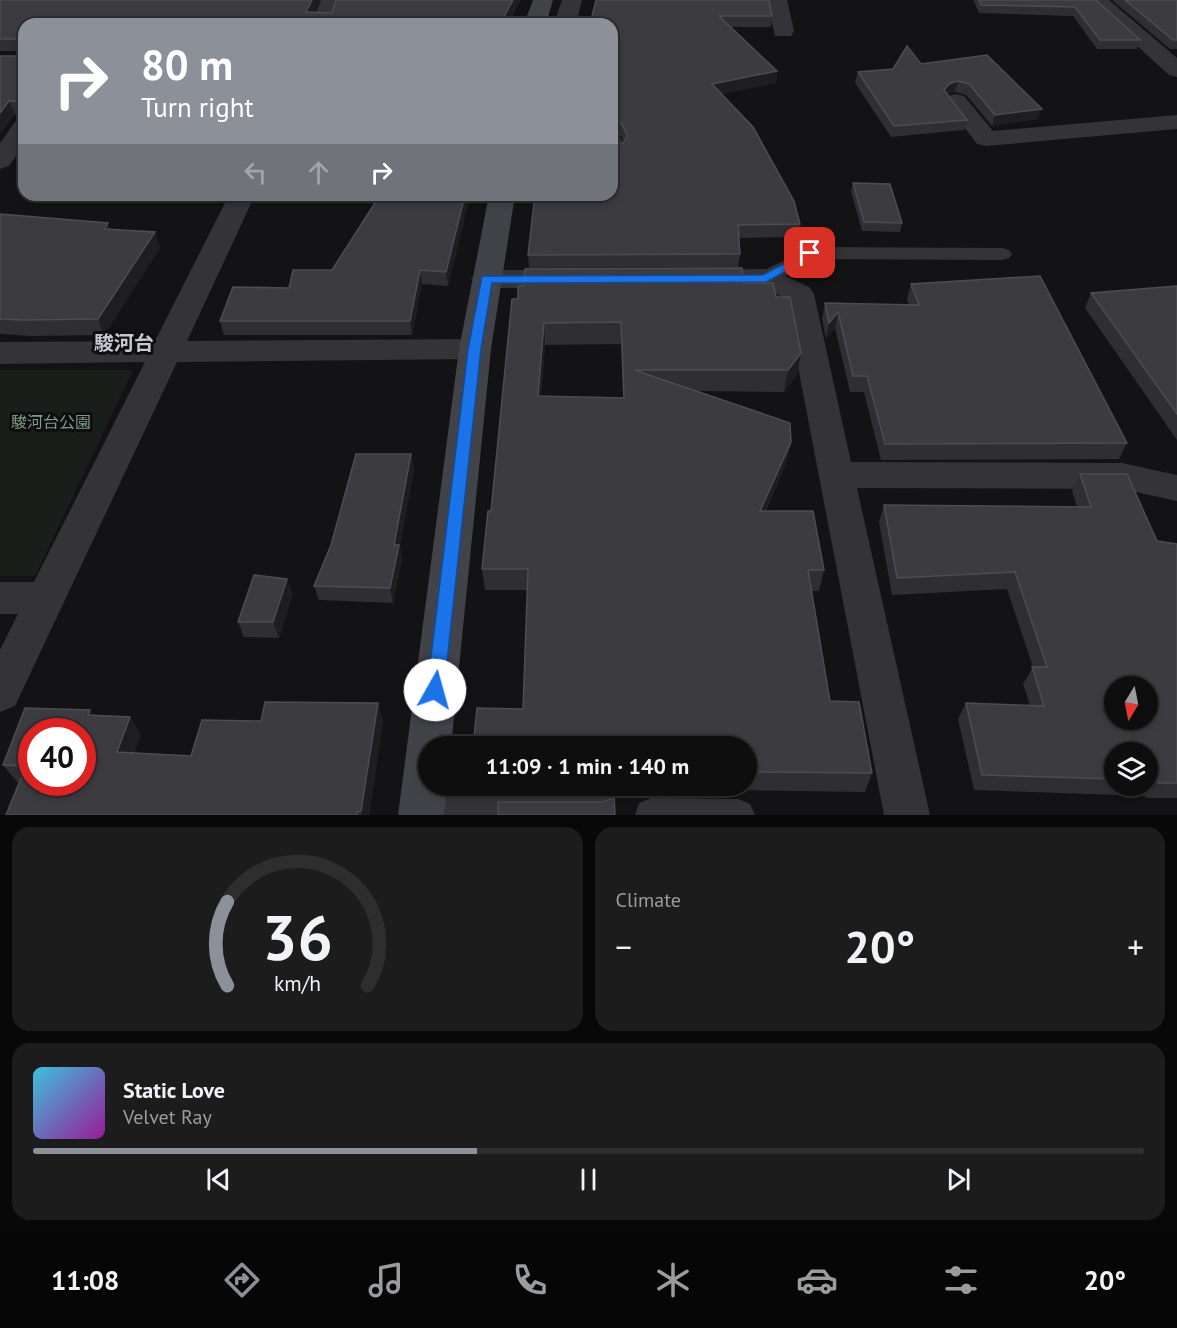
<!DOCTYPE html>
<meta charset="utf-8">
<style>
:root{--surface:#0e0e0f;--page:#1c1c1d;--text:#f1f3f6;--muted:#9b9c9e;--line:#2e2e2f;--accent:#8c9099}
body{margin:0;font-family:"PT Sans","Noto Sans JP",sans-serif;background:var(--page);color:var(--text);height:100vh;display:flex;flex-direction:column;font-size:22px;white-space:nowrap}
*{box-sizing:border-box;margin:0}
p{font-size:20px;color:var(--muted)}
.icon{flex:none;width:33px;height:33px;fill:none;stroke:currentColor;stroke-width:2;stroke-linecap:round;stroke-linejoin:round}
.map{position:relative;height:815px;overflow:hidden}
.side{display:flex;flex-direction:column;gap:12px;padding:12px;background:#080808;flex:1}
.side>*{flex:none}
.hud{position:absolute;left:18px;top:18px;width:600px;height:183px;border-radius:18px;box-shadow:0 3px 9px #0003,0 0 0 2px var(--line);background:#8c9099;color:#fff;overflow:hidden}
.needle{width:39px;rotate:190deg}
.fabs{position:absolute;left:1104px;top:676px;display:grid;gap:12px}
.fabs a{display:grid;place-items:center;width:54px;height:54px;border-radius:50%;background:var(--surface);box-shadow:0 3px 9px #0003,0 0 0 2px var(--line);font-size:30px}
.speed{position:absolute;left:18px;top:718px;display:flex;gap:12px;font-size:30px;font-weight:700;text-align:center}
.speed>*{display:grid;place-content:center;width:78px;height:78px;border-radius:50%;background:var(--surface);box-shadow:0 3px 9px #0003,0 0 0 2px var(--line);line-height:1}
.speed .limit{border:9px solid #d22;background:#fff;color:#111}
.pin{position:absolute;display:grid;place-items:center;width:51px;height:51px;color:#fff;margin:-26px;border-radius:12px;box-shadow:0 3px 9px #0006}
.me{position:absolute;width:66px;margin:-33px;rotate:7deg;stroke-linejoin:round;filter:drop-shadow(0 0 4px #0008)}
.turn{display:flex;align-items:center;gap:21px;height:126px;padding:0 24px;font-size:27px}
.turn .icon{width:78px;height:78px;stroke-width:2.5}
.turn b{display:block;font-size:42px;line-height:51px}
.lanes{display:flex;align-items:center;height:57px;padding:0 24px;background:#0003;justify-content:center;gap:30px;direction:ltr}
.lanes .off{opacity:.35}
.big{font-size:45px;font-weight:700;line-height:1.1}
.side .card{flex:1;display:flex;flex-direction:column;justify-content:center;gap:9px;min-width:0;padding:0 21px;border-radius:18px;background:var(--page)}
.side .dial{align-items:center;gap:0}
.dial svg{height:156px;overflow:visible;fill:none;stroke:var(--line);stroke-width:7;stroke-linecap:round;text-anchor:middle}
.dial text{fill:var(--text);stroke:none}
.song{display:flex;align-items:center;gap:18px}
.cover{width:72px;height:72px;border-radius:9px;background:linear-gradient(135deg,hsl(190 70% 55%),hsl(300 70% 35%))}
.played{height:6px;border-radius:3px;background:linear-gradient(90deg,var(--accent) 40%,var(--line) 40%)}
.keys{display:flex;justify-content:space-around;direction:ltr}
.heat{display:flex;justify-content:space-between;align-items:center;font-size:33px;direction:ltr}
.side .tiles{flex:1;display:grid;gap:12px;grid-template-columns:1fr 1fr}
.card:last-child{grid-column:span 2}
.trip{position:absolute;left:418px;top:736px;width:339px;height:60px;border-radius:30px;background:var(--surface);box-shadow:0 3px 9px #0003,0 0 0 2px var(--line);font-weight:700;line-height:60px;text-align:center}
.menu{display:flex;height:96px;justify-content:space-around;align-items:center;background:#060606;color:var(--muted)}
.menu .icon{width:42px;height:42px}
.menu .active{color:var(--accent)}
.menu b{font-size:27px;color:var(--text)}
.map>svg:first-child{display:block}
.green{fill:#191e1b}
.lines{fill:none;stroke-linecap:round;stroke-linejoin:round}
.lane{fill:#343438;fill-rule:evenodd}
.street{fill:#343438;fill-rule:evenodd}
.secondary{fill:#424348;fill-rule:evenodd}
.wall{fill:#2f2e32;fill-rule:evenodd}
.shaded-wall{fill:#1e1d20}
.building{fill:#3c3b40;stroke:#4c4c52;stroke-width:1.5;fill-rule:evenodd}
.route{fill:#1a73e8;stroke:#114b97;stroke-width:1.5}
.labels{text-anchor:middle;stroke-width:6;stroke-linejoin:round;paint-order:stroke}
.park-label{font-size:16px;fill:#7e9c85;stroke:#0e0d0f}
.quarter-label{font-size:20px;font-weight:bold;fill:#c6c7cf;stroke:#0e0d0f}
</style>
<div class="map">
<svg width="1177" height="815" viewBox="0 0 1177 815">
<rect width="100%" height="100%" fill="#131214"/>
<path class="green" d="M0,370h133l-98,206h-35z"/>
<g class="lines">
<path class="lane" d="M810,247l192,1 7,2 3,4 -3,4 -7,2 -188,-1 -41,24h-14l-4,-5 4,-5z
M551,786h49l10,4 4,11 -4,11 -8,3h-192l-4,-11 4,-11 12,-5z
M651,798l87,1 12,5 5,11h-120l4,-12z"/>
<path class="street" d="M321,0h20l-8,24h-22z
M562,0h20l-6,24h-22z
M767,0h20l7,31 -3,5h-16z
M1087,0h22l68,58v19l-8,-2z
M956,94l8,2 29,35 184,-16v14l-191,17 -9,-2 -33,-43 4,-5z
M24,120v25l-15,21 -9,3v-26l15,-21z
M612,136l9,2 4,11 -4,5 -9,3z
M229,195h26l-68,146 288,-2 11,3 5,7 -5,7 -11,3 -298,3 -162,344 -15,6v-62l18,-36h-18v-32h34l111,-220 -145,2v-22l155,-1z
M770,269l39,18 5,7 37,168 271,1 55,12v26l-55,-12 -265,-1 73,327h-46l-99,-516 -20,-12 -67,1 -10,-3 -5,-6 5,-6 10,-3z
M486,270h83l10,3 5,6 -5,6 -10,3h-83l-10,-3 -5,-6 5,-6z"/>
<path class="secondary" d="M533,0h20l-7,24h-22z
M489,195h26l-24,154 -40,398h-22v39h18l-3,29h-46l61,-466z"/>
</g>
<path class="wall" d="M0,0h320l-6,13h18l188,-13 -12,24h-484v90h-9l-15,20v-78h21v-5h-21z
M596,0l176,16 -1,11h-40l46,44 -1,12 -55,11 79,130 -2,13 -59,1 1,16 -2,13 -209,1 -1,-13 85,-108 10,-4 1,-1 -3,-6 -9,-2v-110z
M973,0h123l44,40 -3,9h-40l-24,-33 -94,-3z
M1112,0h65v49h-7z
M987,55l51,64 -46,7 -26,-31 -11,-3 -8,2 20,26 -3,10 -73,7 -36,-54 3,-11 35,-3 28,-5z
M853,183l49,40 -2,9 -38,-1 -11,-39z
M380,195h90l-22,91 -26,-2 -10,51h-188l-4,-14 69,-33 43,-18z
M0,214l111,16 44,2 5,16 -56,87 -73,1 -31,-2z
M743,283l33,14 21,78 -13,17 -87,-1 94,51 -5,21 -20,48 58,59 -5,21h-7l18,110 42,72 -7,19 -132,-2 -119,4 1,21 -13,-13 9,-3 3,-5 -3,-6 -5,-2h141v-39l-224,-38 5,-119h-43l-3,-21 9,-58 27,-212zM621,344l2,54 -82,-2 4,-51z
M911,284l216,159 -8,16 -238,1 -17,-68h-14l-15,-64 -9,11 -4,-20 3,-16 84,2 -2,-6z
M1177,286v154l-92,-132 6,-15z
M411,454l3,15 -14,77 2,14 -9,43 -74,-3 -5,-14z
M1080,474l77,67 20,3v254h-31l-1,-2 -171,-6 -16,-71 8,-16 64,2 -7,-21 10,-17 -26,-78 -115,6 -13,-73 5,-17 193,2 -5,-16zM1114,753h34v33h-34z
M293,594l-14,44 -35,-1 -6,-15z
M378,703l5,18 -14,94h-363l14,-32 -3,-1 -14,-17 91,-49 36,1 11,18 -7,18 57,3 70,-35z"/>
<path class="shaded-wall" d="M312,0h8l-11,24 -3,-12z
M513,0h7l-13,24h-7z
M777,71l-1,12 -66,13 2,-12z
M958,81l-3,11 -9,3 -2,-5 5,-6z
M9,101l6,13 -15,20v-21z
M1042,109l-4,10 -46,7 3,-11z
M465,195h5l-22,91 -2,-14z
M108,223l6,15 -9,-9z
M155,232l5,16 -56,87 -6,-16z
M420,270l2,14 -10,51 -2,-14z
M838,312l-3,16 -9,11 3,-16z
M544,323l1,22 -6,72 -1,-21z
M801,353l-4,22 -13,17 4,-22z
M791,442l-5,21 -30,69 4,-21z
M411,454l3,15 -14,77 2,14 -9,43 -3,-15 4,-43z
M287,579l6,15 -14,44 -6,-16z
M378,703l5,18 -14,94h-7l-1,-4z
M90,710l12,18 -14,-13z
M130,717l11,18 -13,35 -11,-18z"/>
<path class="building" d="M0,0h312l-6,12 26,1 4,-13h177l-13,24h-476v77h-15l-9,12v-57h21v-17h-21z
M596,0h173l3,16h-53l58,55 -65,13 41,43 41,74 6,23 -62,1 2,29 -212,1 7,-60h77v-49l1,1 10,-4 4,-7 -5,-12 -10,-2v-98h-22z
M979,0h117l44,40h-40l-25,-33 -94,-2z
M1125,0h52v40h-4z
M907,46l14,18 66,-9 55,54 -47,6 -26,-31 -11,-3 -9,3 -5,6 23,30 -73,6 -36,-54 35,-3z
M853,183l37,1 12,39 -38,-1z
M380,195h85l-19,77 -26,-2 -10,51h-190l13,-34 56,1 4,-18h39z
M0,214l108,9 -3,6 50,3 -57,87 -74,1 -24,-1z
M742,268l1,15h30l3,14h14l11,56 -13,17h-154l156,53 1,19 -31,69h53l11,59h-16l22,131 29,1 13,71 -125,-1v-25h-274l4,-39 46,1 5,-140h-46l6,-58h3l21,-212h6v-13h5l2,-17zM621,322l3,76 -86,-2 6,-73z
M1040,276l87,167 -242,1 -18,-68h-14l-15,-64 -9,11 -4,-20 94,2 -8,-21z
M1177,286v128l-86,-121z
M356,454h55l-17,91h5l-9,43 -76,-2 17,-41z
M1080,474h47l30,67 20,3v239h-19v-2l-10,-1v-27h-34v26l-132,-4 -16,-72 78,3 -12,-39h15l-32,-95 -118,6 -13,-73 207,2zM1114,687h34v33h-34z
M254,575l33,4 -14,43h-35z
M265,702l113,1 -17,108 -4,1v3h-351l20,-49 -23,-1 22,-57 65,2 -2,5 42,2 -13,35 74,4 11,-36 59,1zM32,732h50v51h-50z
M614,794l1,21h-117v-13h104l9,-3z"/>
<path class="route" d="M810,250l4,1v5l-48,26 -274,1 -11,66 -37,341 -2,6 -7,2 -6,-2 -2,-6 41,-341 14,-73 281,-1z"/>
<g class="labels">
<g class="park-label">
<text x="51" y="428">駿河台公園</text>
</g>
<g class="quarter-label">
<text x="124" y="350">駿河台</text>
</g>
</g>
</svg>
<div class="fabs">
<a><svg class="needle" viewBox="-14 -14 28 28"><path d="M0-13l5 13h-10z" fill="#e53935"/><path d="M0 13l5-13h-10z" fill="#9b9c9e"/></svg></a>
<a><svg class="icon" aria-label="layers" viewBox="0 0 24 24"><path d="M12 4l9 5-9 5-9-5zM3 14l9 5 9-5"/></svg></a>
</div>
<div class="speed"><div class="limit">40</div></div>
<div class="pin" style="left:810px;top:253px;background:#d93025"><svg class="icon" aria-label="arrive" viewBox="0 0 24 24"><path d="M6 21V4h12l-3 4 3 4H6"/></svg></div>
<svg class="me" style="left:435px;top:690px" viewBox="-20 -20 40 40"><circle r="19" fill="#fff"/><path d="M0-13L10 11 0 6-10 11z" fill="#1a73e8"/></svg>
<div class="trip">11:09 · 1 min · 140 m</div>
<div class="hud">
<div class="turn"><svg class="icon" aria-label="right" viewBox="0 0 24 24"><path d="M7 20v-9h11M14 6l5 5-5 5"/></svg><div><b>80 m</b>Turn right</div></div>
<div class="lanes"><svg class="icon off" aria-label="left" viewBox="0 0 24 24"><path d="M17 20v-9H6M10 6l-5 5 5 5"/></svg><svg class="icon off" aria-label="ahead" viewBox="0 0 24 24"><path d="M12 20V5M6 11l6-6 6 6"/></svg><svg class="icon" aria-label="right" viewBox="0 0 24 24"><path d="M7 20v-9h11M14 6l5 5-5 5"/></svg></div>
</div>
</div>
<section class="side">
<div class="tiles">
<div class="card dial"><svg viewBox="0 0 100 80">
<path d="M14 69A42 42 0 1 1 86 69"/>
<path d="M14 69A42 42 0 0 1 14 26" stroke="#8c9099"/>
<text x="50" y="56" font-size="32" font-weight="700">36</text>
<text x="50" y="72" font-size="11">km/h</text>
</svg></div>
<div class="card"><p>Climate</p>
<div class="heat"><a>−</a><b class="big">20°</b><a>+</a></div>
</div>
<div class="card">
<div class="song"><i class="cover"></i><div><b>Static Love</b><p>Velvet Ray</p></div></div>
<div class="played"></div>
<div class="keys"><svg class="icon" aria-label="previous" viewBox="0 0 24 24"><path d="M18 5L8 12l10 7zM5 5v14"/></svg><svg class="icon" aria-label="pause" viewBox="0 0 24 24"><path d="M8 5v14M16 5v14"/></svg><svg class="icon" aria-label="next" viewBox="0 0 24 24"><path d="M6 5l10 7-10 7zM19 5v14"/></svg></div>
</div>
</div>
</section>
<nav class="menu">
<b>11:08</b>
<svg class="icon active" aria-label="directions" viewBox="0 0 24 24"><path d="M12 3l9 9-9 9-9-9zM9 14v-3h6M13 9l2 2-2 2"/></svg>
<svg class="icon" aria-label="music" viewBox="0 0 24 24"><path d="M9 18V5l10-2v13"/><circle cx="6" cy="18" r="3"/><circle cx="16" cy="16" r="3"/></svg>
<svg class="icon" aria-label="phone" viewBox="0 0 24 24"><path d="M5 4h4l2 5-3 2q2 4 5 5l2-3 5 2v4C11 20 4 13 5 4z"/></svg>
<svg class="icon" aria-label="climate" viewBox="0 0 24 24"><path d="M12 3v18M4 7l16 10M4 17L20 7"/></svg>
<svg class="icon" aria-label="car" viewBox="0 0 24 24"><path d="M5 17H2v-5l4-1 3-4h7l3 4 3 1v5h-3M9 17h6M6 11h13"/><circle cx="7" cy="17" r="2"/><circle cx="17" cy="17" r="2"/></svg>
<svg class="icon" aria-label="filters" viewBox="0 0 24 24"><path d="M4 7h16M4 17h16"/><circle cx="9" cy="7" r="2"/><circle cx="15" cy="17" r="2"/></svg>
<b>20°</b>
</nav>
